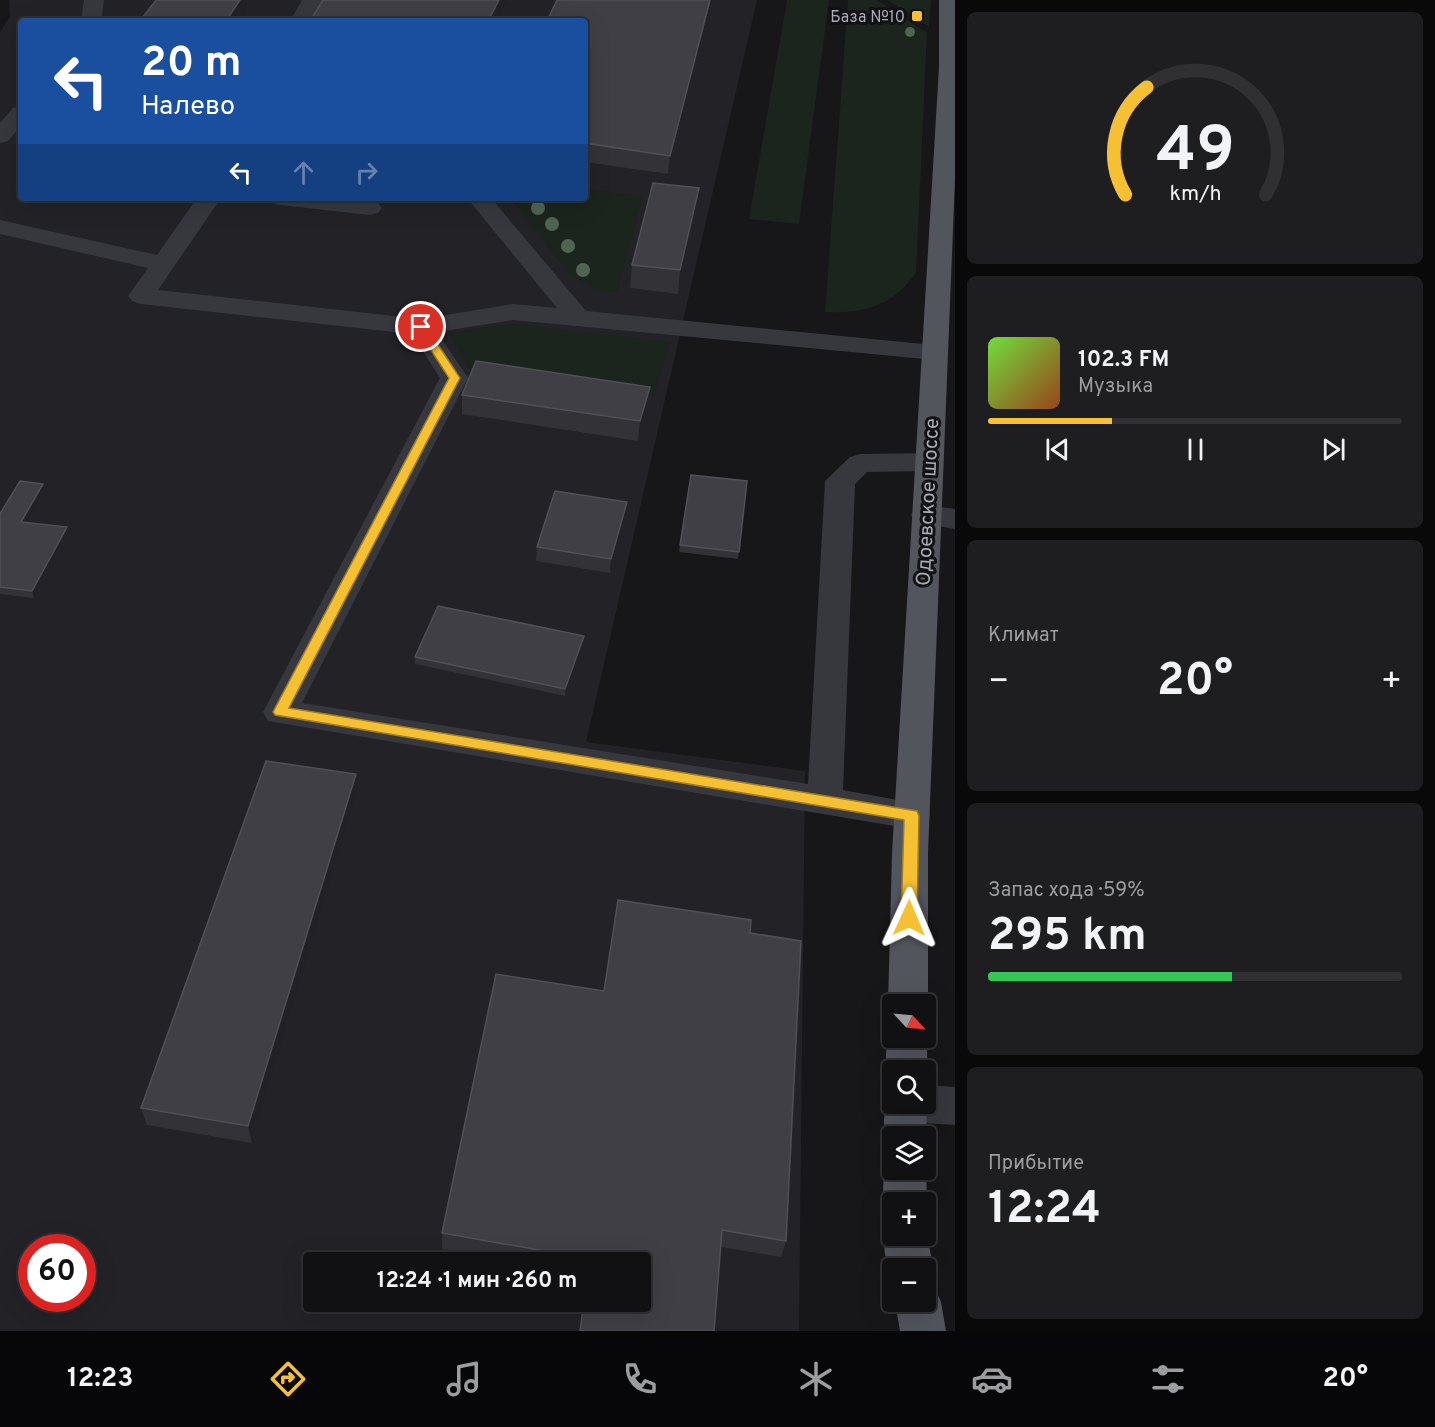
<!DOCTYPE html>
<html lang="ru">
<meta charset="utf-8">
<style>
:root{--surface:#111013;--page:#1e1e21;--text:#f1f3f6;--muted:#9c9da0;--line:#303033;--accent:#f5c032}
body{margin:0;font-family:Overpass,sans-serif;background:var(--page);color:var(--text);height:100vh;display:flex;flex-direction:column;font-size:22px;white-space:nowrap}
*{box-sizing:border-box;margin:0}
p{font-size:20px;color:var(--muted)}
.icon{flex:none;width:33px;height:33px;fill:none;stroke:currentColor;stroke-width:2;stroke-linecap:round;stroke-linejoin:round}
.map{position:relative;flex:1;overflow:hidden}
.details{display:flex;flex-direction:column;gap:12px;padding:12px;background:#09090a;width:480px}
.details>*{flex:none}
.top-card{position:absolute;left:18px;top:18px;width:570px;height:183px;border-radius:6px;box-shadow:0 6px 24px #0002,0 0 0 2px var(--line);background:#1a4fa0;color:#fff;overflow:hidden}
.needle{width:39px;rotate:116deg}
.controls{position:absolute;left:882px;top:994px;display:grid;gap:12px}
.controls a{display:grid;place-items:center;width:54px;height:54px;border-radius:6px;background:var(--surface);box-shadow:0 6px 24px #0002,0 0 0 2px var(--line);font-size:30px}
.speed{position:absolute;left:18px;top:1234px;display:flex;gap:12px;font-size:30px;font-weight:700;text-align:center}
.speed>*{display:grid;place-content:center;width:78px;height:78px;border-radius:50%;background:var(--surface);box-shadow:0 6px 24px #0002,0 0 0 2px var(--line);line-height:1}
.speed .limit{border:9px solid #d22;background:#fff;color:#111}
.pin{position:absolute;display:grid;place-items:center;width:51px;height:51px;color:#fff;margin:-26px;border:3px solid #fff;border-radius:50%;box-shadow:0 2px 6px #0007}
.me{position:absolute;width:66px;margin:-33px;rotate:1deg;stroke-linejoin:round;filter:drop-shadow(0 0 4px #0008)}
.turn{display:flex;align-items:center;gap:21px;height:126px;padding:0 24px;font-size:27px}
.turn .icon{width:78px;height:78px;stroke-width:2.5}
.turn b{display:block;font-size:42px;line-height:51px}
.lanes{display:flex;align-items:center;height:57px;padding:0 24px;background:#0003;justify-content:center;gap:30px;direction:ltr}
.lanes .off{opacity:.35}
.big{font-size:45px;font-weight:700;line-height:1.1}
.details .widget{flex:1;display:flex;flex-direction:column;justify-content:center;gap:9px;min-width:0;padding:0 21px;border-radius:9px;background:var(--page)}
.details .dial{align-items:center;gap:0}
.dial svg{height:156px;overflow:visible;fill:none;stroke:var(--line);stroke-width:7;stroke-linecap:round;text-anchor:middle}
.dial text{fill:var(--text);stroke:none}
.song{display:flex;align-items:center;gap:18px}
.cover{width:72px;height:72px;border-radius:9px;background:linear-gradient(135deg,hsl(100 70% 55%),hsl(20 70% 35%))}
.played{height:6px;border-radius:3px;background:linear-gradient(90deg,var(--accent) 30%,var(--line) 30%)}
.keys{display:flex;justify-content:space-around;direction:ltr}
.heat{display:flex;justify-content:space-between;align-items:center;font-size:33px;direction:ltr}
.charge{height:9px;border-radius:4px;background:linear-gradient(90deg,#34c759 59%,var(--line) 0)}
.trip{position:absolute;left:303px;top:1252px;width:348px;height:60px;border-radius:6px;background:var(--surface);box-shadow:0 6px 24px #0002,0 0 0 2px var(--line);font-weight:700;line-height:60px;text-align:center}
.tab-bar{display:flex;height:96px;justify-content:space-around;align-items:center;background:#070608;color:var(--muted)}
.tab-bar .icon{width:42px;height:42px}
.tab-bar .on{color:var(--accent)}
.tab-bar b{font-size:27px;color:var(--text)}
main{display:flex;flex:1;min-height:0}
.map>svg:first-child{display:block}
.built{fill:#232226;fill-rule:evenodd}
.green{fill:#1c241e}
.lines{fill:none;stroke-linecap:round;stroke-linejoin:round}
.minor{fill:#37383e;fill-rule:evenodd}
.major{fill:#53555d;fill-rule:evenodd}
.tree{fill:#506454}
.wall{fill:#333237}
.shaded-wall{fill:#222125}
.building{fill:#3f3f45;stroke:#505057;stroke-width:1.5}
.route{fill:#f5c032;stroke:#9f7d20;stroke-width:1.5}
.poi-dot{fill:#f5c032;stroke:#121114;stroke-width:2}
.labels{text-anchor:middle;stroke-width:6;stroke-linejoin:round;paint-order:stroke}
.far-poi-label{font-size:16px;fill:#a8acb9;stroke:#121114;text-anchor:end}
.street-label{font-size:20px;fill:#a8acb9;stroke:#121114}
</style>
<main>
<div class="map">
<svg width="955" height="1331" viewBox="0 0 955 1331">
<rect width="100%" height="100%" fill="#171619"/>
<path class="built" d="M9,0h748l-171,742 219,29 -6,560h-799v-1299l10,-16zM21,21h564v177h-564zM32,1248h50v51h-50zM314,1263h326v39h-326z"/>
<path class="green" d="M787,0h42l-30,224 -50,-5z
M848,0h29l50,33 -11,240c-23,33 -53,41 -91,39z
M887,0h44l-2,27z
M585,189l58,7 -26,97 -22,-5 -25,-13 -59,-77h74z
M512,324l158,18 -16,54 -30,-5 -1,3 -153,-23 -21,-39z"/>
<g class="lines">
<path class="minor" d="M84,0h20l-3,21h-20z
M302,0h20l-12,21h-20z
M21,106v20l-13,15 -8,2v-20l13,-15z
M197,198h24l-63,92 263,29 92,-15 44,4 -90,-110h24l95,113 358,35 4,6 -4,6 -9,2 -422,-40 -76,12 31,46 -166,325 506,81 17,-303 25,-24 10,-3 69,-1 10,3 4,6 -4,6 -10,3 -62,1 -12,12 -12,306 82,15 5,10 -5,10 -13,4 -644,-108 -5,-9 177,-334 -28,-44 -271,-30 -9,-3 -4,-5 20,-28 -148,-34v-14l157,35z
M268,198h76l34,5 4,5 -4,5 -8,2 -90,-10 -8,-2z
M926,505l29,4v20l-40,-7 -4,-7 4,-7z
M926,1085l29,2v38l-33,-2 -15,-5 -6,-14h25z"/>
<path class="major" d="M939,0h16v179l-27,674v152l-2,5v-5h-34v9l-4,-9 4,-152 47,-786z
M892,1026v12h34v-4l2,37 -2,5v-5h-34v13c-8,-18 -8,-40 0,-58z
M891,1090l1,14h34v-3l1,3 -1,37v-4h-34v15c-12,-16 -9,-44 -1,-62z
M892,1154v16h34v-3l1,36 -1,3v-3h-34v16l-3,-1c-8,-21 -8,-42 1,-62z
M892,1219v17h34v-4l8,37 -6,14 6,3 7,16 5,29h-46l-5,-29h31v-33h-34v10c-8,-20 -11,-38 -3,-58z"/>
</g>
<g class="tree">
<circle cx="910" cy="32" r="5"/>
<circle cx="538" cy="208" r="7"/>
<circle cx="552" cy="224" r="7"/>
<circle cx="568" cy="246" r="7"/>
<circle cx="583" cy="270" r="7"/>
</g>
<path class="wall" d="M557,0h156l-45,174 -83,-12v-141z
M699,188l-3,23 -18,83 -48,-6 2,-23z
M650,387l-2,19 -10,35 -176,-27v-19z
M691,475l56,6 -9,78 -59,-7z
M44,491l-18,32 41,4 1,7 -34,64 -34,-4v-80z
M626,516l-16,57 -74,-12 1,-14z
M584,636l-1,7 -18,53 -150,-32v-7z
M358,793l-106,350 -105,-18 -6,-17z
M750,933l36,308 -5,16 -60,-10 -81,16h-122l-76,-14v-16l162,-242z"/>
<path class="shaded-wall" d="M240,0h5l1,10 -7,11h-13z
M499,0h8l-11,21h-8z
M710,0h3l-45,174 2,-18z
M699,188l-3,23 -18,83 2,-24z
M650,387l-2,19 -10,35 2,-20z
M43,484l1,7 -21,38 -2,-7z
M627,502l-1,14 -16,57 1,-14z
M67,527l1,7 -34,64 -2,-7z
M584,636l-1,7 -18,53v-7z
M356,774l2,19 -106,350 -4,-17z"/>
<path class="building" d="M156,0h84l-14,21h-86z
M323,0h176l-11,21h-178z
M557,0h153l-40,156 -85,-13v-122h-38z
M653,183l46,5 -19,82 -48,-5z
M476,361l174,26 -10,34 -178,-26z
M691,475l56,6 -8,71 -59,-7z
M20,481l23,3 -22,38 46,5 -35,64 -32,-4v-73z
M555,491l72,11 -16,57 -74,-12z
M438,606l146,30 -19,53 -150,-32z
M266,761l90,13 -108,352 -107,-18z
M618,900l133,20 -1,13 51,8 -15,300 -64,-11 -8,101h-134l4,-29h56v-39h-50v-4l-148,-26 54,-259 108,17z"/>
<path class="route" d="M421,324l4,1 35,53 -171,330 628,103 2,5 -2,102 -3,5 -5,2 -6,-2 -2,-5 3,-98 -629,-105 -2,-3 176,-334 -33,-51z"/>
<rect class="poi-dot" x="911" y="10" width="12" height="12" rx="3"/>
<g class="labels">
<g class="far-poi-label">
<text x="905" y="22">База №10</text>
</g>
<g class="street-label">
<text transform="translate(927 502) rotate(-87)" y="7">Одоевское шоссе</text>
</g>
</g>
</svg>
<div class="controls">
<a><svg class="needle" viewBox="-14 -14 28 28"><path d="M0-13l5 13h-10z" fill="#e53935"/><path d="M0 13l5-13h-10z" fill="#9c9da0"/></svg></a>
<a><svg class="icon" aria-label="search" viewBox="0 0 24 24"><circle cx="10" cy="10" r="6"/><path d="M15 15l6 6"/></svg></a>
<a><svg class="icon" aria-label="layers" viewBox="0 0 24 24"><path d="M12 4l9 5-9 5-9-5zM3 14l9 5 9-5"/></svg></a>
<a>+</a>
<a>−</a>
</div>
<div class="speed"><div class="limit">60</div></div>
<div class="pin" style="left:421px;top:327px;background:#d93025"><svg class="icon" aria-label="arrive" viewBox="0 0 24 24"><path d="M6 21V4h12l-3 4 3 4H6"/></svg></div>
<svg class="me" style="left:909px;top:918px" viewBox="-20 -20 40 40"><path d="M0-17L14 15 0 8-14 15z" fill="#f5c032" stroke="#fff" stroke-width="4"/></svg>
<div class="trip">12:24 · 1 мин · 260 m</div>
<div class="top-card">
<div class="turn"><svg class="icon" aria-label="left" viewBox="0 0 24 24"><path d="M17 20v-9H6M10 6l-5 5 5 5"/></svg><div><b>20 m</b>Налево</div></div>
<div class="lanes"><svg class="icon" aria-label="left" viewBox="0 0 24 24"><path d="M17 20v-9H6M10 6l-5 5 5 5"/></svg><svg class="icon off" aria-label="ahead" viewBox="0 0 24 24"><path d="M12 20V5M6 11l6-6 6 6"/></svg><svg class="icon off" aria-label="right" viewBox="0 0 24 24"><path d="M7 20v-9h11M14 6l5 5-5 5"/></svg></div>
</div>
</div>
<section class="details">
<div class="widget dial"><svg viewBox="0 0 100 80">
<path d="M14 69A42 42 0 1 1 86 69"/>
<path d="M14 69A42 42 0 0 1 25 14" stroke="#f5c032"/>
<text x="50" y="56" font-size="32" font-weight="700">49</text>
<text x="50" y="72" font-size="11">km/h</text>
</svg></div>
<div class="widget">
<div class="song"><i class="cover"></i><div><b>102.3 FM</b><p>Музыка</p></div></div>
<div class="played"></div>
<div class="keys"><svg class="icon" aria-label="previous" viewBox="0 0 24 24"><path d="M18 5L8 12l10 7zM5 5v14"/></svg><svg class="icon" aria-label="pause" viewBox="0 0 24 24"><path d="M8 5v14M16 5v14"/></svg><svg class="icon" aria-label="next" viewBox="0 0 24 24"><path d="M6 5l10 7-10 7zM19 5v14"/></svg></div>
</div>
<div class="widget"><p>Климат</p>
<div class="heat"><a>−</a><b class="big">20°</b><a>+</a></div>
</div>
<div class="widget"><p>Запас хода · 59%</p><b class="big">295 km</b><div class="charge"></div></div>
<div class="widget"><p>Прибытие</p><b class="big">12:24</b></div>
</section>
</main>
<nav class="tab-bar">
<b>12:23</b>
<svg class="icon on" aria-label="directions" viewBox="0 0 24 24"><path d="M12 3l9 9-9 9-9-9zM9 14v-3h6M13 9l2 2-2 2"/></svg>
<svg class="icon" aria-label="music" viewBox="0 0 24 24"><path d="M9 18V5l10-2v13"/><circle cx="6" cy="18" r="3"/><circle cx="16" cy="16" r="3"/></svg>
<svg class="icon" aria-label="phone" viewBox="0 0 24 24"><path d="M5 4h4l2 5-3 2q2 4 5 5l2-3 5 2v4C11 20 4 13 5 4z"/></svg>
<svg class="icon" aria-label="climate" viewBox="0 0 24 24"><path d="M12 3v18M4 7l16 10M4 17L20 7"/></svg>
<svg class="icon" aria-label="car" viewBox="0 0 24 24"><path d="M5 17H2v-5l4-1 3-4h7l3 4 3 1v5h-3M9 17h6M6 11h13"/><circle cx="7" cy="17" r="2"/><circle cx="17" cy="17" r="2"/></svg>
<svg class="icon" aria-label="filters" viewBox="0 0 24 24"><path d="M4 7h16M4 17h16"/><circle cx="9" cy="7" r="2"/><circle cx="15" cy="17" r="2"/></svg>
<b>20°</b>
</nav>
